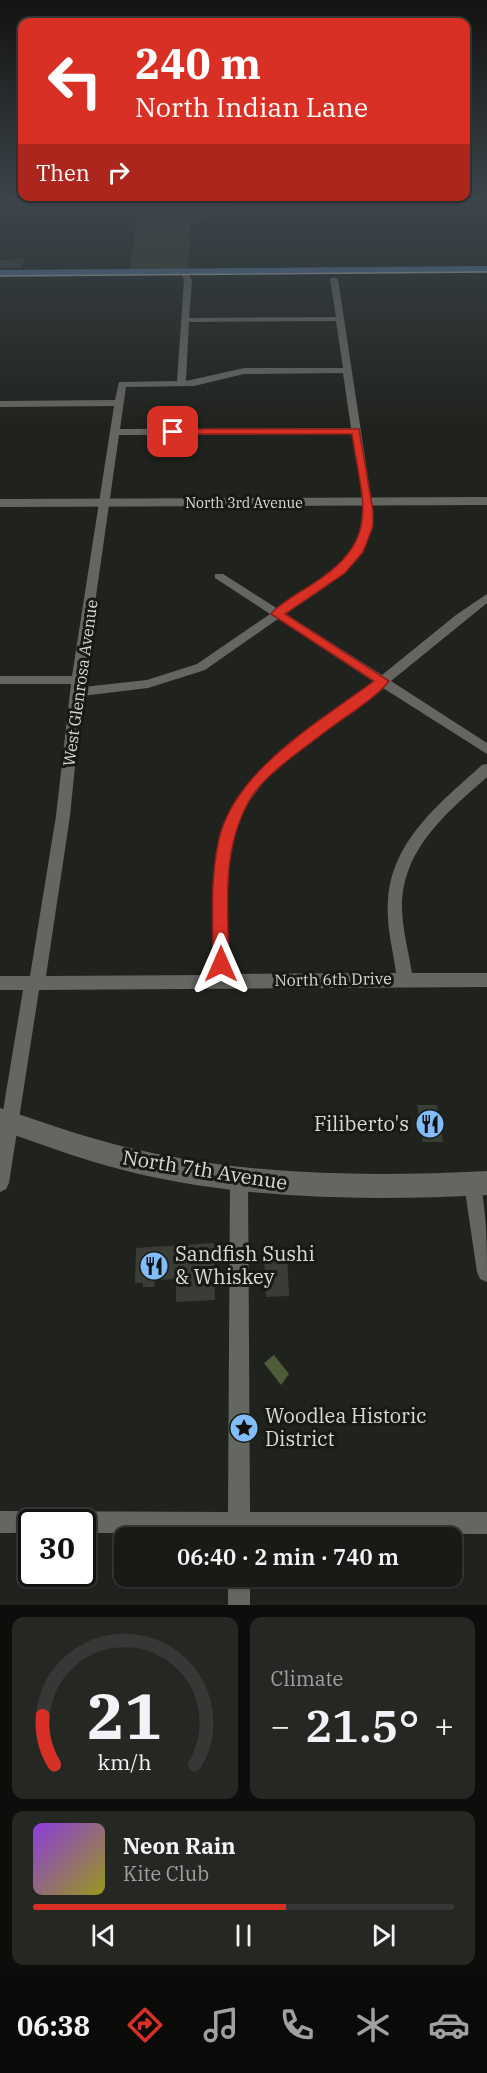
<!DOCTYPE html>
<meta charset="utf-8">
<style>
:root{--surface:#181a16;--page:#252723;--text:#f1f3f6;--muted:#9fa1a1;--line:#363835;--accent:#d93025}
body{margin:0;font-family:"IBM Plex Serif",serif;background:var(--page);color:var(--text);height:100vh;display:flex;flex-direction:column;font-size:22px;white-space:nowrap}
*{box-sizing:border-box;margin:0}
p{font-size:20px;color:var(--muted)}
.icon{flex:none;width:33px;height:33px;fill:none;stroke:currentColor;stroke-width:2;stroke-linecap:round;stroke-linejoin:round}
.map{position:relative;height:1605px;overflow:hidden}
.drawer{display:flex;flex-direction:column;gap:12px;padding:12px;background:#0d0e0c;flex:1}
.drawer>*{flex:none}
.hud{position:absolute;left:18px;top:18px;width:452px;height:183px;border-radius:12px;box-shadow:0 2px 4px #0004,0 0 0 2px var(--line);background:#d93025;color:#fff;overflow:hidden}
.speed{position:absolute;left:18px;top:1509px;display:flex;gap:12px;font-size:30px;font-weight:700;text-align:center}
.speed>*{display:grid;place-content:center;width:78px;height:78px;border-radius:50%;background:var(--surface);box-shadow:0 2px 4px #0004,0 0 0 2px var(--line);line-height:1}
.speed .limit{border:3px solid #111;border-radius:9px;background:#fff;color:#111}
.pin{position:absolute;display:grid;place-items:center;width:51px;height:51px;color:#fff;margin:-26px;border-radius:12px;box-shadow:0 3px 9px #0006}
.me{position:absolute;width:66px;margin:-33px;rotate:0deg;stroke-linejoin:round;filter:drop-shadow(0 0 4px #0008)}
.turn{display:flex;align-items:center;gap:21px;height:126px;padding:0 18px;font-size:27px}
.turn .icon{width:78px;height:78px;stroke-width:2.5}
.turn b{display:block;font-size:42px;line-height:51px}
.then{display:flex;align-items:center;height:57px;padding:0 18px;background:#0003;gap:12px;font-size:22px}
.big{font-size:45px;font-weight:600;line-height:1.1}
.drawer .tile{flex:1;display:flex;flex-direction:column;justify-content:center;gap:9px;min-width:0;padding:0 21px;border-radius:12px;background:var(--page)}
.drawer .dial{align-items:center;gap:0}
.dial svg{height:156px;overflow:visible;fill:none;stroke:var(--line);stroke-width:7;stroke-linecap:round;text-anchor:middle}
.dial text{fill:var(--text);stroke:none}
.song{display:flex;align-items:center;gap:18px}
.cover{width:72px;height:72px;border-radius:9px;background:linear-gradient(135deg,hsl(270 70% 55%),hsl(60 70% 35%))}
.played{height:6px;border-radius:3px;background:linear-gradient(90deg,var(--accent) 60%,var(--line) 60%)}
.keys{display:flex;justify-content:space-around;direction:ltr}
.heat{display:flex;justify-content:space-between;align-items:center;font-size:33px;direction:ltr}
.drawer .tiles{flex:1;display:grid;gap:12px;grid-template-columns:1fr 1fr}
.tile:last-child{grid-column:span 2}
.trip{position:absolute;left:114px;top:1527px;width:348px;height:60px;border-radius:12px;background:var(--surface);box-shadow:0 2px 4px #0004,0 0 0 2px var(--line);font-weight:600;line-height:60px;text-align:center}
.tab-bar{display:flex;height:96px;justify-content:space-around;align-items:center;background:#0a0a09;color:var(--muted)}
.tab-bar .icon{width:42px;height:42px}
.tab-bar .on{color:var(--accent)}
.tab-bar b{font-size:27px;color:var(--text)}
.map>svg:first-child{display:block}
.green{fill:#374029}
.water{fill:#4e5c3a}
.building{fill:#3a3d36}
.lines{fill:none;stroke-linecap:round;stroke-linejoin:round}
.street{fill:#646760;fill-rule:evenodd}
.secondary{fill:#646760;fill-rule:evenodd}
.primary{fill:#567fa4;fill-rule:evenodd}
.tram{stroke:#c4c6c2;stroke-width:1.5}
.route{fill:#d93025;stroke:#8d1f18;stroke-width:1.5}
.labels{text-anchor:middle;stroke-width:6;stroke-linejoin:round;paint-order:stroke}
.far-street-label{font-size:14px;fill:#d9dbd7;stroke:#171a14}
.street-label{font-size:16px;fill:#d9dbd7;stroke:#171a14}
.near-poi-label{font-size:20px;fill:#d9dbd7;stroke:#171a14;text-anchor:start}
.near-street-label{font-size:20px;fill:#d9dbd7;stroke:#171a14}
</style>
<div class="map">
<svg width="487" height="1605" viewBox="0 0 487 1605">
<rect width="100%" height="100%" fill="#20231d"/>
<path class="green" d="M0,202h249l-59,23 -2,43 -59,1 9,-55 -138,1z"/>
<path class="water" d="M274,1355l15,19 -8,11 -17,-22z"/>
<path class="building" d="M24,259l-3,9h-21v-8z
M417,1105h20l6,37h-20z
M214,1243l1,57 -39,2v-23l-21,1 -1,7h-11v-4h-8l1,-35z
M287,1254l2,42 -23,1 -2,-42z"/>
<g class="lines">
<path class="street" d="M180,270h6l6,10 -3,38 147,-1 -6,-38 4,-2 4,2 35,232c-1,53 -49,76 -87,103l96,61 74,-60 31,-21v9l-96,78 96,62v11l-104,-66c-53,40 -136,84 -151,154 -9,43 -4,88 -4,132l168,-1c-3,-23 -10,-48 -8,-72 3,-60 53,-99 94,-136l5,-1v13c-38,34 -81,68 -85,123 -1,24 6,49 10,73h75v14l-448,3 -30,193 -3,6 -6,3v-63l23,-139h-23v-14h30l26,-160 15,-132h-71v-8h72l42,-270 -114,1v-6l115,-1 4,-18 58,-1 7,-101zM336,321l7,47h-99l-58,13 3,-59zM343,373l8,55 -231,1 6,-42 68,-1 50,-12zM352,434c6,45 25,97 -13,132 -18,16 -42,29 -61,43l-55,-35h-8v4l55,36 -73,50 -50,16 -64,7 36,-252zM278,619l96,63c-65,49 -146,90 -159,178 -5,38 -2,77 -3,115l-166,1 24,-160 12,-120 66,-8 57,-18z
M239,1171l6,3 3,6 2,332h237v22l-237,-1v5h-22v-5h-146v-11h-50v11h-32v-22l228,1 2,-332 3,-6z
M473,1175l6,3c8,31 8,70 8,104l-7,-3 -3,-7 -13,-88 3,-6z
M228,1576h22v29h-22z"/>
<path class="secondary" d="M487,497v8l-487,2v-8z
M0,1108c46,15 91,32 139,42 114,26 231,27 348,21v24c-117,6 -234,5 -348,-21 -48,-11 -93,-28 -139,-44z"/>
<path class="primary" d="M487,266v6l-487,4v-6z"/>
<path class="tram" d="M0,276l487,-4"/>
</g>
<linearGradient id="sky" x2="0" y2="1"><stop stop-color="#121310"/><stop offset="0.47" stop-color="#3c454c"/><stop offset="1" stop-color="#3c454c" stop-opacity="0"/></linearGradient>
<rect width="487" height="427" fill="url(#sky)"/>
<path class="route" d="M173,429h186l14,82v15l-10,26 -18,21 -60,41 104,67c-12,17 -51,40 -68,54 -22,17 -61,43 -73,68 -27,49 -20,107 -19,161l-3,5 -5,2 -6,-2 -2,-5c0,-40 -3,-81 5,-120 13,-72 101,-122 156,-163l-103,-67c12,-14 34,-24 49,-35 62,-42 41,-81 32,-145h-182l-2,-2z"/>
<defs>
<g id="restaurant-disc" transform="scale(1.5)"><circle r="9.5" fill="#81bdfa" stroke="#171a14"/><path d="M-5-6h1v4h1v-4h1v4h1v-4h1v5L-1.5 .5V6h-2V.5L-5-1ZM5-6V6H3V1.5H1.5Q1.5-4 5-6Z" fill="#111"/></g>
<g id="sight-disc" transform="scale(1.5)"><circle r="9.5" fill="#81bdfa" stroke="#171a14"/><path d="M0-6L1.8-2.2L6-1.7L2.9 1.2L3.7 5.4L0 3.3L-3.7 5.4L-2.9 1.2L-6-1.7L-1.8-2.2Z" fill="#111"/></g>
</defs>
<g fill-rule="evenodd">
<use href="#restaurant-disc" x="430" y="1124"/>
<use href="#restaurant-disc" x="154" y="1266"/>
<use href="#sight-disc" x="244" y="1428"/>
</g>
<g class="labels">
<g class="far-street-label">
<text x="244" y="508">North 3rd Avenue</text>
</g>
<g class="street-label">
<text transform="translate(80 683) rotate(-82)" y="6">West Glenrosa Avenue</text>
<text transform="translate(333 979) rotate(-1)" y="6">North 6th Drive</text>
</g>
<g class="near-poi-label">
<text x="409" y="1131" text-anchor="end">Filiberto's</text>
<text x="175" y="1261">Sandfish Sushi<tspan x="175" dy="23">&amp; Whiskey</tspan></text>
<text x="265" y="1423">Woodlea Historic<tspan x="265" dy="23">District</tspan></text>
</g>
<g class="near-street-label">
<text transform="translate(205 1170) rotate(9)" y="7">North 7th Avenue</text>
</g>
</g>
</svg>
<div class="speed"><div class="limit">30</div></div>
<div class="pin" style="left:173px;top:432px;background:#d93025"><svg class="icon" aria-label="arrive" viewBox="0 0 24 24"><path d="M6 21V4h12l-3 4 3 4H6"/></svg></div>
<svg class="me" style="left:221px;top:964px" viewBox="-20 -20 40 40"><path d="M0-17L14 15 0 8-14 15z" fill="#d93025" stroke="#fff" stroke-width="4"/></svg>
<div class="trip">06:40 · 2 min · 740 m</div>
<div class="hud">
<div class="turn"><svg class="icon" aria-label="left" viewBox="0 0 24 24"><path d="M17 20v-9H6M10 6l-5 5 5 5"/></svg><div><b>240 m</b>North Indian Lane</div></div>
<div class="then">Then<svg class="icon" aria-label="right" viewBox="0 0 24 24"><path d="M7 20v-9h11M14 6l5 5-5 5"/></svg></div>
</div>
</div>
<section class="drawer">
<div class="tiles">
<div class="tile dial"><svg viewBox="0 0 100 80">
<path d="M14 69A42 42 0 1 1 86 69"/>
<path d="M14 69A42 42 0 0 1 8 44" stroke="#d93025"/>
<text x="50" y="56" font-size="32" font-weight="700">21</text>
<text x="50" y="72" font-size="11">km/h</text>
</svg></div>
<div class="tile"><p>Climate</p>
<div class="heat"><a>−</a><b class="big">21.5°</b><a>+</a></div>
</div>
<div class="tile">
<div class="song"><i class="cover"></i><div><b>Neon Rain</b><p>Kite Club</p></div></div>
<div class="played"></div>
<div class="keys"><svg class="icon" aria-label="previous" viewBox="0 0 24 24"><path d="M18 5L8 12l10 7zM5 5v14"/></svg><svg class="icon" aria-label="pause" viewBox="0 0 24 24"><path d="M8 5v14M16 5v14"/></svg><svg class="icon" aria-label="next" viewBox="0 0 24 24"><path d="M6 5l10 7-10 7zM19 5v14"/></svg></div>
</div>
</div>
</section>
<nav class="tab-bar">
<b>06:38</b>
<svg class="icon on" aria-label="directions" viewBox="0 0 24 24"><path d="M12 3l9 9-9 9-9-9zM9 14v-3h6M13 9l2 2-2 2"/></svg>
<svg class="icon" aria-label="music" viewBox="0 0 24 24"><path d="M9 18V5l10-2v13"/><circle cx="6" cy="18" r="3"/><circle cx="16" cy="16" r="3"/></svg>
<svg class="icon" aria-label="phone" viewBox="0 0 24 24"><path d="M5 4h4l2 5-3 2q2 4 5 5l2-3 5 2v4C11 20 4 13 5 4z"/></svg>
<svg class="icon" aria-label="climate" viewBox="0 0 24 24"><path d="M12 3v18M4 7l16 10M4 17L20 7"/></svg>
<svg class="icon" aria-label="car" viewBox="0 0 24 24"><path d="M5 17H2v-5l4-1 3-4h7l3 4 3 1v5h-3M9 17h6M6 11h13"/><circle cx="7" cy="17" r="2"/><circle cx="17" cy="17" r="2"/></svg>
</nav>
